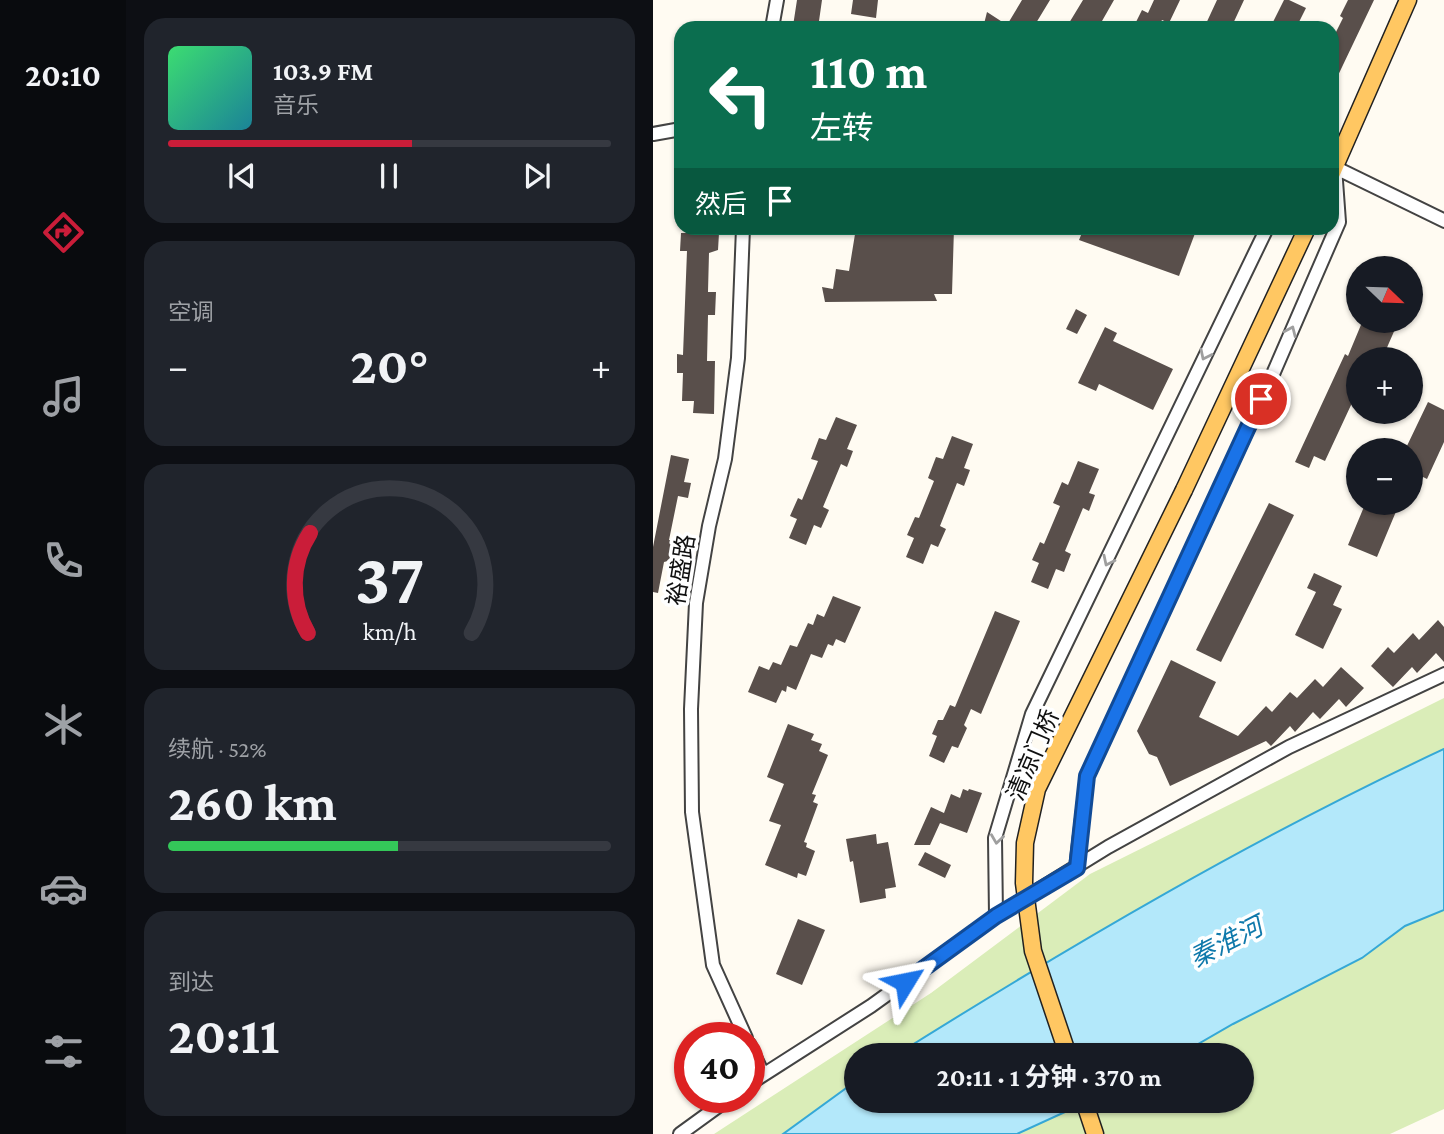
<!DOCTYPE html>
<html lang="zh">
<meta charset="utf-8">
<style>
:root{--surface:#171b24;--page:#20242c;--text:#f1f3f6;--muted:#9ea1a6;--line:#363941;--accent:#ca1d39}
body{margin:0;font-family:"Crimson Pro","Noto Sans SC",serif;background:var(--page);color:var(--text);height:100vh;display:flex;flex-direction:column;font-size:26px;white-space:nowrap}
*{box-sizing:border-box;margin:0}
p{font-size:23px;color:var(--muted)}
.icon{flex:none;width:38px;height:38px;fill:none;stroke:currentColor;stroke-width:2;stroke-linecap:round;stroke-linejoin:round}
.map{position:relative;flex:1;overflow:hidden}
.drawer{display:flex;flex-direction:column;gap:18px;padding:18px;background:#0d0f14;width:527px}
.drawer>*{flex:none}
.guide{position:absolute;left:21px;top:21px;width:665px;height:214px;border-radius:21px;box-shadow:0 2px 5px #0004;background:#0b6e4f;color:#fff;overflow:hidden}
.needle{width:46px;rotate:113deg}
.fabs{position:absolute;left:693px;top:256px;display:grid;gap:14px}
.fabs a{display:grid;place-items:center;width:77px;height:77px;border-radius:50%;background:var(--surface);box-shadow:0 2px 5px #0004;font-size:35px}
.speed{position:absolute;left:21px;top:1022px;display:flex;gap:14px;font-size:35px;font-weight:700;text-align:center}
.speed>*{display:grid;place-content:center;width:91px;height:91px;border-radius:50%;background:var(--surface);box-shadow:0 2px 5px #0004;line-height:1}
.speed .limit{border:10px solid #d22;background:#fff;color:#111}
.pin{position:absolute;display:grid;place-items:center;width:60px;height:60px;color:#fff;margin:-30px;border:4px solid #fff;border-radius:50%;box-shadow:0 2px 7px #0007}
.me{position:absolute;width:77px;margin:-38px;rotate:55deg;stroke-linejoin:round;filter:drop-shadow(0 0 5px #0008)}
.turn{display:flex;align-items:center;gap:24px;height:147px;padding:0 21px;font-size:32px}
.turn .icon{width:91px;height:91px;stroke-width:2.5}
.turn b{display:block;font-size:49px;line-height:60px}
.then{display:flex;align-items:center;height:66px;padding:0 21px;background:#0003;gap:14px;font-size:26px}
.big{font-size:52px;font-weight:700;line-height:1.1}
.drawer .tile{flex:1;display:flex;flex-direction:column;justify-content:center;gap:10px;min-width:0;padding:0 24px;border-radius:21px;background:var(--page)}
.drawer .dial{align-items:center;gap:0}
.dial svg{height:182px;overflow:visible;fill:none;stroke:var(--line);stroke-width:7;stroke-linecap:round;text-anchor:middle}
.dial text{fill:var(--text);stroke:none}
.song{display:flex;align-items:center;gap:21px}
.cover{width:84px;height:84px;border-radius:10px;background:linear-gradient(135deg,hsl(140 70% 55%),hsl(190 70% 35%))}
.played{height:7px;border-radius:4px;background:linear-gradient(90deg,var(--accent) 55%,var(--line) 55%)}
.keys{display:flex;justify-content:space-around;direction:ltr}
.heat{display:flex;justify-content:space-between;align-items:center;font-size:38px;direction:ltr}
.charge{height:10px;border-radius:5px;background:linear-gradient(90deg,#34c759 52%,var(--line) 0)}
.trip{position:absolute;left:191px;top:1043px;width:410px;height:70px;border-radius:35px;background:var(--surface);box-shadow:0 2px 5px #0004;font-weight:700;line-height:70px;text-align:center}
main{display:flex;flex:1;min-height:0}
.tabs{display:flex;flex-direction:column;width:126px;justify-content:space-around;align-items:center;background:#090b0e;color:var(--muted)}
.tabs .icon{width:49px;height:49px}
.tabs .on{color:var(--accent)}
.tabs b{font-size:32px;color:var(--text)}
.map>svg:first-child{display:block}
.green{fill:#daedb8;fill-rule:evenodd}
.water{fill:#b3e8fa;stroke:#35a8d6;stroke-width:2}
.building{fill:#594f4b}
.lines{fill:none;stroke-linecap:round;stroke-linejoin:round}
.tertiary-casing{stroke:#434343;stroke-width:16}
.primary-casing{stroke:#212121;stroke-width:19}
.tertiary{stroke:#fff;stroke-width:12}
.primary{stroke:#ffc762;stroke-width:16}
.primary-bridge-casing{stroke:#212121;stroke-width:19;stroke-linecap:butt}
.primary-bridge{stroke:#ffc762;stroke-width:16}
.oneway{stroke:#9f9f9f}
.route-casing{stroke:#114b97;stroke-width:18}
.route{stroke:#1a73e8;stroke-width:12}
.labels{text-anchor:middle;stroke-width:7;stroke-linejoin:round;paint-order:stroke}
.street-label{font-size:24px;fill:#101010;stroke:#fff}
.water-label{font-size:26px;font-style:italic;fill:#0f79ab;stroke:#fff}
</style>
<main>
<nav class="tabs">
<b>20:10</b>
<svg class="icon on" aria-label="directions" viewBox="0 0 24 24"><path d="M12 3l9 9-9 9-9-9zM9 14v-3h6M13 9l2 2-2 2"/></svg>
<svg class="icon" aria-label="music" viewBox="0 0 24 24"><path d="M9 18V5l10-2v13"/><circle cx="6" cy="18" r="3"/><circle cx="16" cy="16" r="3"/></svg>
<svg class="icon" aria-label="phone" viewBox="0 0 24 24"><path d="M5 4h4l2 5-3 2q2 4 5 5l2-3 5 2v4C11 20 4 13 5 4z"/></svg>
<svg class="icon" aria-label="climate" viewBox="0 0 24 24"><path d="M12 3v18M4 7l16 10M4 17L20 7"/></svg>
<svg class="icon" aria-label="car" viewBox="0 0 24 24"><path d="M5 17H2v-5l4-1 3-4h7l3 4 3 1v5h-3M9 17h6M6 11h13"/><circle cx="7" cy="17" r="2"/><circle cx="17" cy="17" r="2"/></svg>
<svg class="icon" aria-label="filters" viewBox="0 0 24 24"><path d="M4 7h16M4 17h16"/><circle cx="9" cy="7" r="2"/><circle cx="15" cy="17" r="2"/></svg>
</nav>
<section class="drawer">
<div class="tile">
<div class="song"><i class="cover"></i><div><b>103.9 FM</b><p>音乐</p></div></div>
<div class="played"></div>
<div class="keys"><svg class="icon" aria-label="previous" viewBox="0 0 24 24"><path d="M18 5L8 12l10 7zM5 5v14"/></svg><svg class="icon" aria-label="pause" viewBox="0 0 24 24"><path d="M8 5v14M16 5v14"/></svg><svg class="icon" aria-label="next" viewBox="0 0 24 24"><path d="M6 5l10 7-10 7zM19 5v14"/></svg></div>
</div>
<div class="tile"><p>空调</p>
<div class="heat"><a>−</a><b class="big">20°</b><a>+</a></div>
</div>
<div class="tile dial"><svg viewBox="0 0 100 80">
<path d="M14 69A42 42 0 1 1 86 69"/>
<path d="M14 69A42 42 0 0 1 15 25" stroke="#ca1d39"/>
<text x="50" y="56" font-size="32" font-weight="700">37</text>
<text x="50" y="72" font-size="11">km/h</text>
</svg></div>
<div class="tile"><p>续航 · 52%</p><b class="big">260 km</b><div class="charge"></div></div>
<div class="tile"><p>到达</p><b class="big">20:11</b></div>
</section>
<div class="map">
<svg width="792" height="1134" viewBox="0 0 792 1134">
<rect width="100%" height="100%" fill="#fffbf2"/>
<path class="green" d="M791,698v411l-54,25h-676l217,-141 159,-119zM203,1055h385v46h-385z"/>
<path class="water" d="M791,749v161l-39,16 -43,32 -129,66 -54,31h-283c177,-111 359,-218 548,-306z
M203,1081v20h233l-72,33h-234z"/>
<path class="building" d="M144,0h25l-4,28 -25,-2z
M200,0h25l-2,18 -25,-4z
M369,0h28l-17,28h-50l4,-16 20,13z
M430,0h31l-16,28h-32z
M501,0h26l-11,23 -7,-3 -4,8h-25l9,-18 6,3z
M564,0h27l-13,28h-27z
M631,0h5l17,8 -10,20h-26z
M695,0h26l-42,88v-48l11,-22 -3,-2z
M35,228h23v5h8l-1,17 -9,3 -1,39h8l-1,23h-7l-1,46h8l-1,53 -21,-1 1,-12h-12l1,-28h-6v-19l6,1 4,-104h-7l1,-18h7z
M203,228h98l-2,66h-18l3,7 -112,1 -3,-15 11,2 3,-20 13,2z
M431,228h113l-18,48 -100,-36z
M423,309l11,6 -10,19 -11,-5z
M710,320h36l-17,39h-24v31l-33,71 -11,-5 -5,12 -14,-6 50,-108 3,2z
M452,327l12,6 -4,8 60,28 -20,41 -54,-26 -3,7 -18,-8z
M775,402l16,8v32l-17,37 -16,-8v-21h-6z
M183,417l21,8 -10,24 6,2 -6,16 -6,-3 -18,43 6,3 -8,18 -7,-3 -8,20 -17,-7 8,-19 -7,-3 8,-18 4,2 16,-39 -7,-2 8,-21 7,2z
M299,436l21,8 -9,24 6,2 -6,16 -7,-3 -17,43 6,3 -8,18 -7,-3 -8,20 -17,-7 8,-19 -7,-3 8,-18 4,1 15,-37 -6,-3 8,-21 7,2z
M18,455l18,4 -5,23 7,1 -3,15 -10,-2 -9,44 10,2 -3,17 -12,3 -6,31 -5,-1v-45z
M425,461l21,8 -10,24 6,2 -6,16 -6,-3 -18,43 6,3 -7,18 -8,-3 -8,20 -17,-7 8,-19 -7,-3 8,-18 4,2 16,-38 -7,-3 9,-21 6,3z
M713,502h34l-23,55 -29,-12z
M616,503l25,12 -73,147 -25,-12z
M661,573l28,13 -9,19 9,4 -19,40 -28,-14 21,-43 -9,-4z
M180,596l28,11 -16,36 -9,-4 -3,7 -5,-2 -6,14 -11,-4 -15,36 -9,-4 -1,6 -4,-2 -6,13 -28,-11 11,-26 10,4 4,-8 8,3 9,-20 7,2 11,-24 5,2 4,-11 7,3z
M342,611l25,10 -39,93 -10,-5 -7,16 3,3 -9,20 -6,-2 -8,17 -15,-7 8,-20 -5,-2 6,-14h5l7,-15 5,2z
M785,620l6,7v35l-8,-9 -19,20 -5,-6 -19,20 -22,-21 17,-19 6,6 19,-20 6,7z
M518,660l45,22 -17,35 39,19 28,-30 6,6 18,-20 7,6 18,-19 8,8 18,-20 23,21 -18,19 -7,-8 -19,20 -7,-7 -18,20 -5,-6 -19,20 -5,-5 -96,45 -13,-29 -8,-3 -12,-23z
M135,724l26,10 -3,6 11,4 -3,7 9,4 -16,39 4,1 -3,7 5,2 -14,38 3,1 -1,4 9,4 -9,25 -8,-3 -1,5 -32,-13 16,-40 -12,-4 15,-37 -17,-7z
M310,789l5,2 1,-2 13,4 -15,40 -27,-10 -10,22h-16l17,-38 13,6 7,-19 9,4z
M223,834l1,10 11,-2 8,45 -11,2 1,9 -26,5 -7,-42 -3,1 -4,-23z
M272,852l26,13 -6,13 -27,-13z
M145,919l27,11 -23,55 -26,-11z"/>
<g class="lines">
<g class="tertiary-casing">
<path id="tertiary" d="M119,28l5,-28
M0,134l28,-5
M679,166l113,55
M90,228l-5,130 -13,101 -16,67 -13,77 -5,106 1,103 21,153 33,73
M423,868l11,-92 186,-402 66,-152 -4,-55
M343,916l-1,-78 37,-124 235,-486
M96,1044l14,30
M96,1084l122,-78 125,-90 112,-69 181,-100 156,-73
M27,1134l51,-37"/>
</g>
<g class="primary-casing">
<path id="primary" d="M679,173l76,-173
M531,490l123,-262
M431,1101l11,33"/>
</g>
<use href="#tertiary" class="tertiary"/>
<use href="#primary" class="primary"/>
<g class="primary-bridge-casing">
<path id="primary-bridge" d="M415,1055l-35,-104 -9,-68 1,-40 12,-54 147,-299"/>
</g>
<use href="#primary-bridge" class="primary-bridge"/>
</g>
<defs><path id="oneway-chevron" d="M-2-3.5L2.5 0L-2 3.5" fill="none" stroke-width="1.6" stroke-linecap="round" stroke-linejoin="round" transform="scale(1.75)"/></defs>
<g class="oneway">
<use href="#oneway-chevron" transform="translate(638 331) rotate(-66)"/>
<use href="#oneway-chevron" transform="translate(552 355) rotate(116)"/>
<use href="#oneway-chevron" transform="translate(455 561) rotate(116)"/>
<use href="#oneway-chevron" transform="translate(344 839) rotate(98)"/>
</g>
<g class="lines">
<g class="route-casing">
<path id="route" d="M252,982l91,-66 81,-48 10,-92 174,-377"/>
</g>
<use href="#route" class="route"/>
</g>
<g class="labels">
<g class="street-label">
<text transform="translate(28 570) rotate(-81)" y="8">裕盛路</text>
<text transform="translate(380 755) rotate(-67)" y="8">清凉门桥</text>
</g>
<g class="water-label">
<text transform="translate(573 942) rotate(-27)" y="9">秦淮河</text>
</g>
</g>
</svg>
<div class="fabs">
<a><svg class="needle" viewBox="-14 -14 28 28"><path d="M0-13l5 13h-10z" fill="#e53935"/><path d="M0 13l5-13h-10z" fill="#9ea1a6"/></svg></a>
<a>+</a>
<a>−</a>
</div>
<div class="speed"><div class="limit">40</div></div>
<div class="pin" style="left:608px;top:399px;background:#d93025"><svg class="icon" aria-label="arrive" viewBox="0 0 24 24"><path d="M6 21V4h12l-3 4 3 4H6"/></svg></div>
<svg class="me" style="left:252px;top:982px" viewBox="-20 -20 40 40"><path d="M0-17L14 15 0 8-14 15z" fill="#1a73e8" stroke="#fff" stroke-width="4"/></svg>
<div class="trip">20:11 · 1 分钟 · 370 m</div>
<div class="guide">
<div class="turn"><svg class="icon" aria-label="left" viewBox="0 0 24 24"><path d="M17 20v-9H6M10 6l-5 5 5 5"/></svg><div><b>110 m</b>左转</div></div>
<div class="then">然后<svg class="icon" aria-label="arrive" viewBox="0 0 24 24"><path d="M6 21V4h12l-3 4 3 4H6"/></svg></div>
</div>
</div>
</main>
